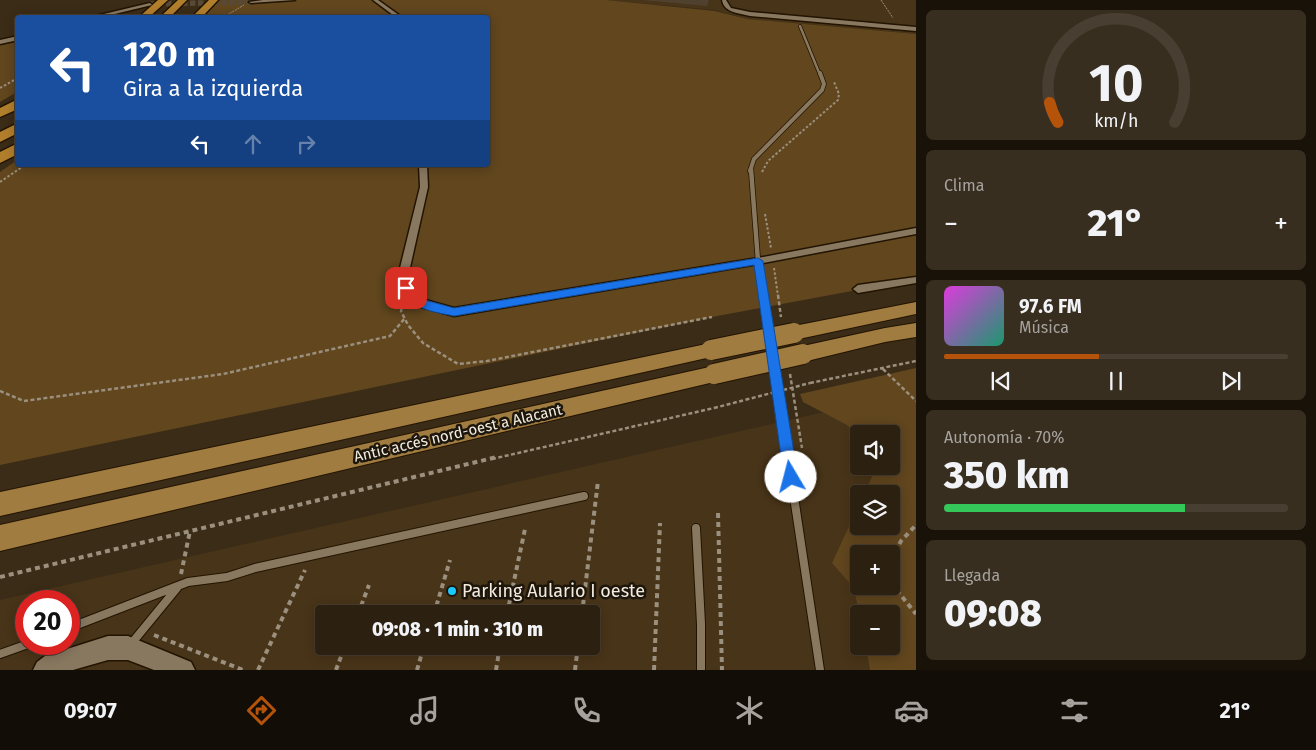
<!DOCTYPE html>
<html lang="es">
<meta charset="utf-8">
<style>
:root{--surface:#2c2111;--page:#382e1f;--text:#f1f3f6;--muted:#a6a39f;--line:#483e31;--accent:#b45309}
body{margin:0;font-family:"Fira Sans",sans-serif;background:var(--page);color:var(--text);height:100vh;display:flex;flex-direction:column;font-size:19px;white-space:nowrap}
*{box-sizing:border-box;margin:0}
p{font-size:16px;color:var(--muted)}
.icon{flex:none;width:28px;height:28px;fill:none;stroke:currentColor;stroke-width:2;stroke-linecap:round;stroke-linejoin:round}
.map{position:relative;flex:1;overflow:hidden}
.side{display:flex;flex-direction:column;gap:10px;padding:10px;background:#181209;width:400px}
.side>*{flex:none}
.banner{position:absolute;left:15px;top:15px;width:475px;height:152px;border-radius:5px;box-shadow:0 2px 12px #0003,0 0 0 1px var(--line);background:#1a4fa0;color:#fff;overflow:hidden}
.controls{position:absolute;left:850px;top:425px;display:grid;gap:10px}
.controls a{display:grid;place-items:center;width:50px;height:50px;border-radius:5px;background:var(--surface);box-shadow:0 2px 12px #0003,0 0 0 1px var(--line);font-size:25px}
.speed{position:absolute;left:15px;top:590px;display:flex;gap:10px;font-size:25px;font-weight:700;text-align:center}
.speed>*{display:grid;place-content:center;width:65px;height:65px;border-radius:50%;background:var(--surface);box-shadow:0 2px 12px #0003,0 0 0 1px var(--line);line-height:1}
.speed .limit{border:8px solid #d22;background:#fff;color:#111}
.pin{position:absolute;display:grid;place-items:center;width:42px;height:42px;color:#fff;margin:-21px;border-radius:10px;box-shadow:0 2px 8px #0006}
.me{position:absolute;width:55px;margin:-28px;rotate:352deg;stroke-linejoin:round;filter:drop-shadow(0 0 4px #0008)}
.turn{display:flex;align-items:center;gap:18px;height:105px;padding:0 25px;font-size:22px}
.turn .icon{width:65px;height:65px;stroke-width:2.5}
.turn b{display:block;font-size:35px;line-height:42px}
.lanes{display:flex;align-items:center;height:48px;padding:0 25px;background:#0003;justify-content:center;gap:25px;direction:ltr}
.lanes .off{opacity:.35}
.big{font-size:38px;font-weight:800;line-height:1.1}
.side .card{flex:1;display:flex;flex-direction:column;justify-content:center;gap:8px;min-width:0;padding:0 18px;border-radius:8px;background:var(--page)}
.side .dial{align-items:center;gap:0}
.dial svg{height:130px;overflow:visible;fill:none;stroke:var(--line);stroke-width:7;stroke-linecap:round;text-anchor:middle}
.dial text{fill:var(--text);stroke:none}
.song{display:flex;align-items:center;gap:15px}
.cover{width:60px;height:60px;border-radius:8px;background:linear-gradient(135deg,hsl(300 70% 55%),hsl(160 70% 35%))}
.played{height:5px;border-radius:2px;background:linear-gradient(90deg,var(--accent) 45%,var(--line) 45%)}
.keys{display:flex;justify-content:space-around;direction:ltr}
.heat{display:flex;justify-content:space-between;align-items:center;font-size:28px;direction:ltr}
.charge{height:8px;border-radius:4px;background:linear-gradient(90deg,#34c759 70%,var(--line) 0)}
.trip{position:absolute;left:315px;top:605px;width:285px;height:50px;border-radius:5px;background:var(--surface);box-shadow:0 2px 12px #0003,0 0 0 1px var(--line);font-weight:800;line-height:50px;text-align:center}
.tab-bar{display:flex;height:80px;justify-content:space-around;align-items:center;background:#120d07;color:var(--muted)}
.tab-bar .icon{width:35px;height:35px}
.tab-bar .current{color:var(--accent)}
.tab-bar b{font-size:22px;color:var(--text)}
main{display:flex;flex:1;min-height:0}
.map>svg:first-child{display:block}
.built{fill:#483418;fill-rule:evenodd}
.green{fill:#61461e;fill-rule:evenodd}
.lines{fill:none;stroke-linecap:round;stroke-linejoin:round}
.minor-tunnel{stroke:#574935;stroke-width:5.5;stroke-dasharray:5.5 2.5;stroke-linecap:butt}
.service-far4-casing{stroke:#221401;stroke-width:4}
.service-far3-casing{stroke:#221401;stroke-width:5.5}
.service-far2-casing{stroke:#221401;stroke-width:6}
.service-far1-casing{stroke:#221401;stroke-width:9}
.service-casing{stroke:#221401;stroke-width:10}
.minor-casing{stroke:#221401;stroke-width:3}
.tertiary-casing{stroke:#221401;stroke-width:3}
.primary-casing{stroke:#221401;stroke-width:2}
.motorway-casing{stroke:#221401;stroke-width:3}
.path-far3{stroke:#9b8f7e;stroke-width:1;stroke-dasharray:2 1;stroke-linecap:butt}
.path-far2{stroke:#9b8f7e;stroke-width:2;stroke-dasharray:2.5 2;stroke-linecap:butt}
.path-far1{stroke:#9b8f7e;stroke-width:2.5;stroke-dasharray:4 2.5;stroke-linecap:butt}
.path{stroke:#9b8f7e;stroke-width:4;stroke-dasharray:5 4;stroke-linecap:butt}
.service-far4{stroke:#897860;stroke-width:2.5}
.service-far3{stroke:#897860;stroke-width:4}
.service-far2{stroke:#897860;stroke-width:4.5}
.service-far1{stroke:#897860;stroke-width:6}
.service{stroke:#897860;stroke-width:8}
.minor{fill:#897860;fill-rule:evenodd}
.tertiary{fill:#897860;fill-rule:evenodd}
.primary{fill:#a17c41;fill-rule:evenodd}
.motorway{fill:#b17e2c;fill-rule:evenodd}
.primary-bridge-casing{stroke:#221401;stroke-width:22;stroke-linecap:butt}
.path-bridge{stroke:#9b8f7e;stroke-width:2.5;stroke-dasharray:4 2.5;stroke-linecap:butt}
.primary-bridge{stroke:#a17c41;stroke-width:20}
.wall{fill:#4f412e}
.route{fill:#1a73e8;stroke:#114b97}
.poi-dot{fill:#1cc9fc;stroke:#1c160c;stroke-width:2}
.labels{text-anchor:middle;stroke-width:5;stroke-linejoin:round;paint-order:stroke}
.street-label{font-size:15px;fill:#f4ebde;stroke:#1c160c}
.near-poi-label{font-size:18px;fill:#f4ebde;stroke:#1c160c;text-anchor:start}
</style>
<main>
<div class="map">
<svg width="916" height="670" viewBox="0 0 916 670">
<rect width="100%" height="100%" fill="#3b2c17"/>
<path class="built" d="M606,0h310v34l-169,-15 -32,-9z
M916,391v279h-916v-70zM859,434h32v32h-32zM859,494h32v32h-32zM859,554h32v32h-32zM26,601h43v43h-43zM324,614h267v32h-267zM859,614h32v32h-32z"/>
<path class="green" d="M220,0h386l109,11 32,8 169,15v245l-204,38 -712,148v-293l17,-12 1,5h470v-147l-285,-1z
M17,42v50l-17,10v-57z
M916,368v302h-46l-4,-24h25v-32h-32l-5,-26 -22,-25 27,-58v21h32v-32h-27l13,-28h14v-32h-32v3l-12,-12 -44,-23 -3,-8zM859,554h32v32h-32z"/>
<g class="lines">
<path class="minor-tunnel" d="M150,4l101,-2"/>
<g class="service-far4-casing">
<path id="service-far4" d="M800,26l20,49"/>
</g>
<g class="service-far3-casing">
<path id="service-far3" d="M750,171l4,-12 68,-69 2,-6 -4,-11"/>
</g>
<g class="service-far2-casing">
<path id="service-far2" d="M751,169l7,92 5,35"/>
</g>
<g class="service-far1-casing">
<path id="service-far1" d="M763,295l25,164"/>
</g>
<g class="service-casing">
<path id="service" d="M788,457l32,213
M696,528l5,96v46
M69,628l119,-46 39,-5 28,-9 329,-72
M131,644l46,-56
M0,654l28,-10"/>
</g>
<g class="minor-casing">
<path id="minor" d="M263,0h32l-44,3 -2,-1z
M373,0h5l25,18h-6z
M722,0h4l5,8 19,4 166,15v4l-166,-15c-11,-3 -26,-3 -28,-16z
M150,3l2,2 -54,13h-11z
M18,36v4l-18,4v-4z
M419,165h8l1,22 -19,85 2,15 11,12 32,9 304,-50 158,-30v6l-158,30 -304,52 -40,-11 -13,-17 -2,-16 21,-85z
M916,277v6l-58,10 -5,-4 5,-4z"/>
</g>
<g class="tertiary-casing">
<path id="tertiary" d="M108,636h20l63,26 4,8h-41l-26,-10h-20l-35,10h-40l4,-8 8,-6z"/>
</g>
<g class="primary-casing">
<path id="primary" d="M916,302v12l-122,26 -7,-2 -2,-5 2,-5 7,-2z
M916,323v14l-31,5 -82,20 -7,-3 -3,-5 3,-5 7,-3 82,-18z
M711,343l7,2 3,5 -3,5 -7,2 -711,159v-24z
M714,366l7,2 3,6 -3,6 -7,2 -714,169v-26z"/>
</g>
<g class="motorway-casing">
<path id="motorway" d="M158,0h10l-20,18h-10z
M178,0h9l-18,18h-10z
M209,0h9l-17,18h-10z
M18,99v10l-18,8v-9z
M18,123v10l-18,9v-10z
M18,143v11l-18,9v-11z"/>
</g>
<path class="path-far3" d="M881,0l12,18
M222,18l22,-13"/>
<path class="path-far2" d="M0,88l18,-10
M762,172l6,-11 70,-61 1,-6 -5,-12
M0,182l25,-17
M765,214l6,34
M774,268l4,28"/>
<path class="path-far1" d="M778,295l3,22
M403,302l-2,9 7,14 15,18 35,21 29,-3 225,-44
M883,369l33,32
M790,374l12,74
M810,383l106,-22
M0,391l24,10 199,-27 167,-38 15,-18
M492,459l222,-51"/>
<path class="path" d="M718,513l4,157
M891,560l10,-19 15,-16
M181,574l9,-43
M0,577l497,-120
M891,583l25,31
M358,614l11,-29
M434,614l16,-54
M507,614l18,-85
M582,614l16,-133
M154,635l89,35
M258,670l47,-100
M336,670l9,-24
M417,670l7,-24
M496,670l4,-24
M575,670l3,-24
M654,670l6,-147"/>
<use href="#service-far4" class="service-far4"/>
<use href="#service-far3" class="service-far3"/>
<use href="#service-far2" class="service-far2"/>
<use href="#service-far1" class="service-far1"/>
<use href="#service" class="service"/>
<use href="#minor" class="minor"/>
<use href="#tertiary" class="tertiary"/>
<use href="#primary" class="primary"/>
<use href="#motorway" class="motorway"/>
<g class="primary-bridge-casing">
<path id="primary-bridge" d="M711,350l83,-17
M714,374l89,-20"/>
</g>
<path class="path-bridge" d="M714,408l96,-25"/>
<use href="#primary-bridge" class="primary-bridge"/>
</g>
<path class="wall" d="M642,0h67l-2,6z"/>
<path class="route" d="M758,258l5,3 35,216 -2,4 -5,2 -5,-2 -2,-4 -30,-212 -300,51c-25,-5 -39,-6 -53,-28l1,-3h7l12,14 33,9z"/>
<circle class="poi-dot" cx="452" cy="591" r="5"/>
<g class="labels">
<g class="street-label">
<text transform="translate(458 433) rotate(-13)" y="5">Antic accés nord-oest a Alacant</text>
</g>
<g class="near-poi-label">
<text x="462" y="597">Parking Aulario I oeste</text>
</g>
</g>
</svg>
<div class="controls">
<a><svg class="icon" aria-label="sound" viewBox="0 0 24 24"><path d="M4 9h4l5-4v14l-5-4H4zM17 9q2 3 0 6"/></svg></a>
<a><svg class="icon" aria-label="layers" viewBox="0 0 24 24"><path d="M12 4l9 5-9 5-9-5zM3 14l9 5 9-5"/></svg></a>
<a>+</a>
<a>−</a>
</div>
<div class="speed"><div class="limit">20</div></div>
<div class="pin" style="left:406px;top:288px;background:#d93025"><svg class="icon" aria-label="arrive" viewBox="0 0 24 24"><path d="M6 21V4h12l-3 4 3 4H6"/></svg></div>
<svg class="me" style="left:791px;top:477px" viewBox="-20 -20 40 40"><circle r="19" fill="#fff"/><path d="M0-13L10 11 0 6-10 11z" fill="#1a73e8"/></svg>
<div class="trip">09:08 · 1 min · 310 m</div>
<div class="banner">
<div class="turn"><svg class="icon" aria-label="left" viewBox="0 0 24 24"><path d="M17 20v-9H6M10 6l-5 5 5 5"/></svg><div><b>120 m</b>Gira a la izquierda</div></div>
<div class="lanes"><svg class="icon" aria-label="left" viewBox="0 0 24 24"><path d="M17 20v-9H6M10 6l-5 5 5 5"/></svg><svg class="icon off" aria-label="ahead" viewBox="0 0 24 24"><path d="M12 20V5M6 11l6-6 6 6"/></svg><svg class="icon off" aria-label="right" viewBox="0 0 24 24"><path d="M7 20v-9h11M14 6l5 5-5 5"/></svg></div>
</div>
</div>
<section class="side">
<div class="card dial"><svg viewBox="0 0 100 80">
<path d="M14 69A42 42 0 1 1 86 69"/>
<path d="M14 69A42 42 0 0 1 9 57" stroke="#b45309"/>
<text x="50" y="56" font-size="32" font-weight="700">10</text>
<text x="50" y="72" font-size="11">km/h</text>
</svg></div>
<div class="card"><p>Clima</p>
<div class="heat"><a>−</a><b class="big">21°</b><a>+</a></div>
</div>
<div class="card">
<div class="song"><i class="cover"></i><div><b>97.6 FM</b><p>Música</p></div></div>
<div class="played"></div>
<div class="keys"><svg class="icon" aria-label="previous" viewBox="0 0 24 24"><path d="M18 5L8 12l10 7zM5 5v14"/></svg><svg class="icon" aria-label="pause" viewBox="0 0 24 24"><path d="M8 5v14M16 5v14"/></svg><svg class="icon" aria-label="next" viewBox="0 0 24 24"><path d="M6 5l10 7-10 7zM19 5v14"/></svg></div>
</div>
<div class="card"><p>Autonomía · 70%</p><b class="big">350 km</b><div class="charge"></div></div>
<div class="card"><p>Llegada</p><b class="big">09:08</b></div>
</section>
</main>
<nav class="tab-bar">
<b>09:07</b>
<svg class="icon current" aria-label="directions" viewBox="0 0 24 24"><path d="M12 3l9 9-9 9-9-9zM9 14v-3h6M13 9l2 2-2 2"/></svg>
<svg class="icon" aria-label="music" viewBox="0 0 24 24"><path d="M9 18V5l10-2v13"/><circle cx="6" cy="18" r="3"/><circle cx="16" cy="16" r="3"/></svg>
<svg class="icon" aria-label="phone" viewBox="0 0 24 24"><path d="M5 4h4l2 5-3 2q2 4 5 5l2-3 5 2v4C11 20 4 13 5 4z"/></svg>
<svg class="icon" aria-label="climate" viewBox="0 0 24 24"><path d="M12 3v18M4 7l16 10M4 17L20 7"/></svg>
<svg class="icon" aria-label="car" viewBox="0 0 24 24"><path d="M5 17H2v-5l4-1 3-4h7l3 4 3 1v5h-3M9 17h6M6 11h13"/><circle cx="7" cy="17" r="2"/><circle cx="17" cy="17" r="2"/></svg>
<svg class="icon" aria-label="filters" viewBox="0 0 24 24"><path d="M4 7h16M4 17h16"/><circle cx="9" cy="7" r="2"/><circle cx="15" cy="17" r="2"/></svg>
<b>21°</b>
</nav>
